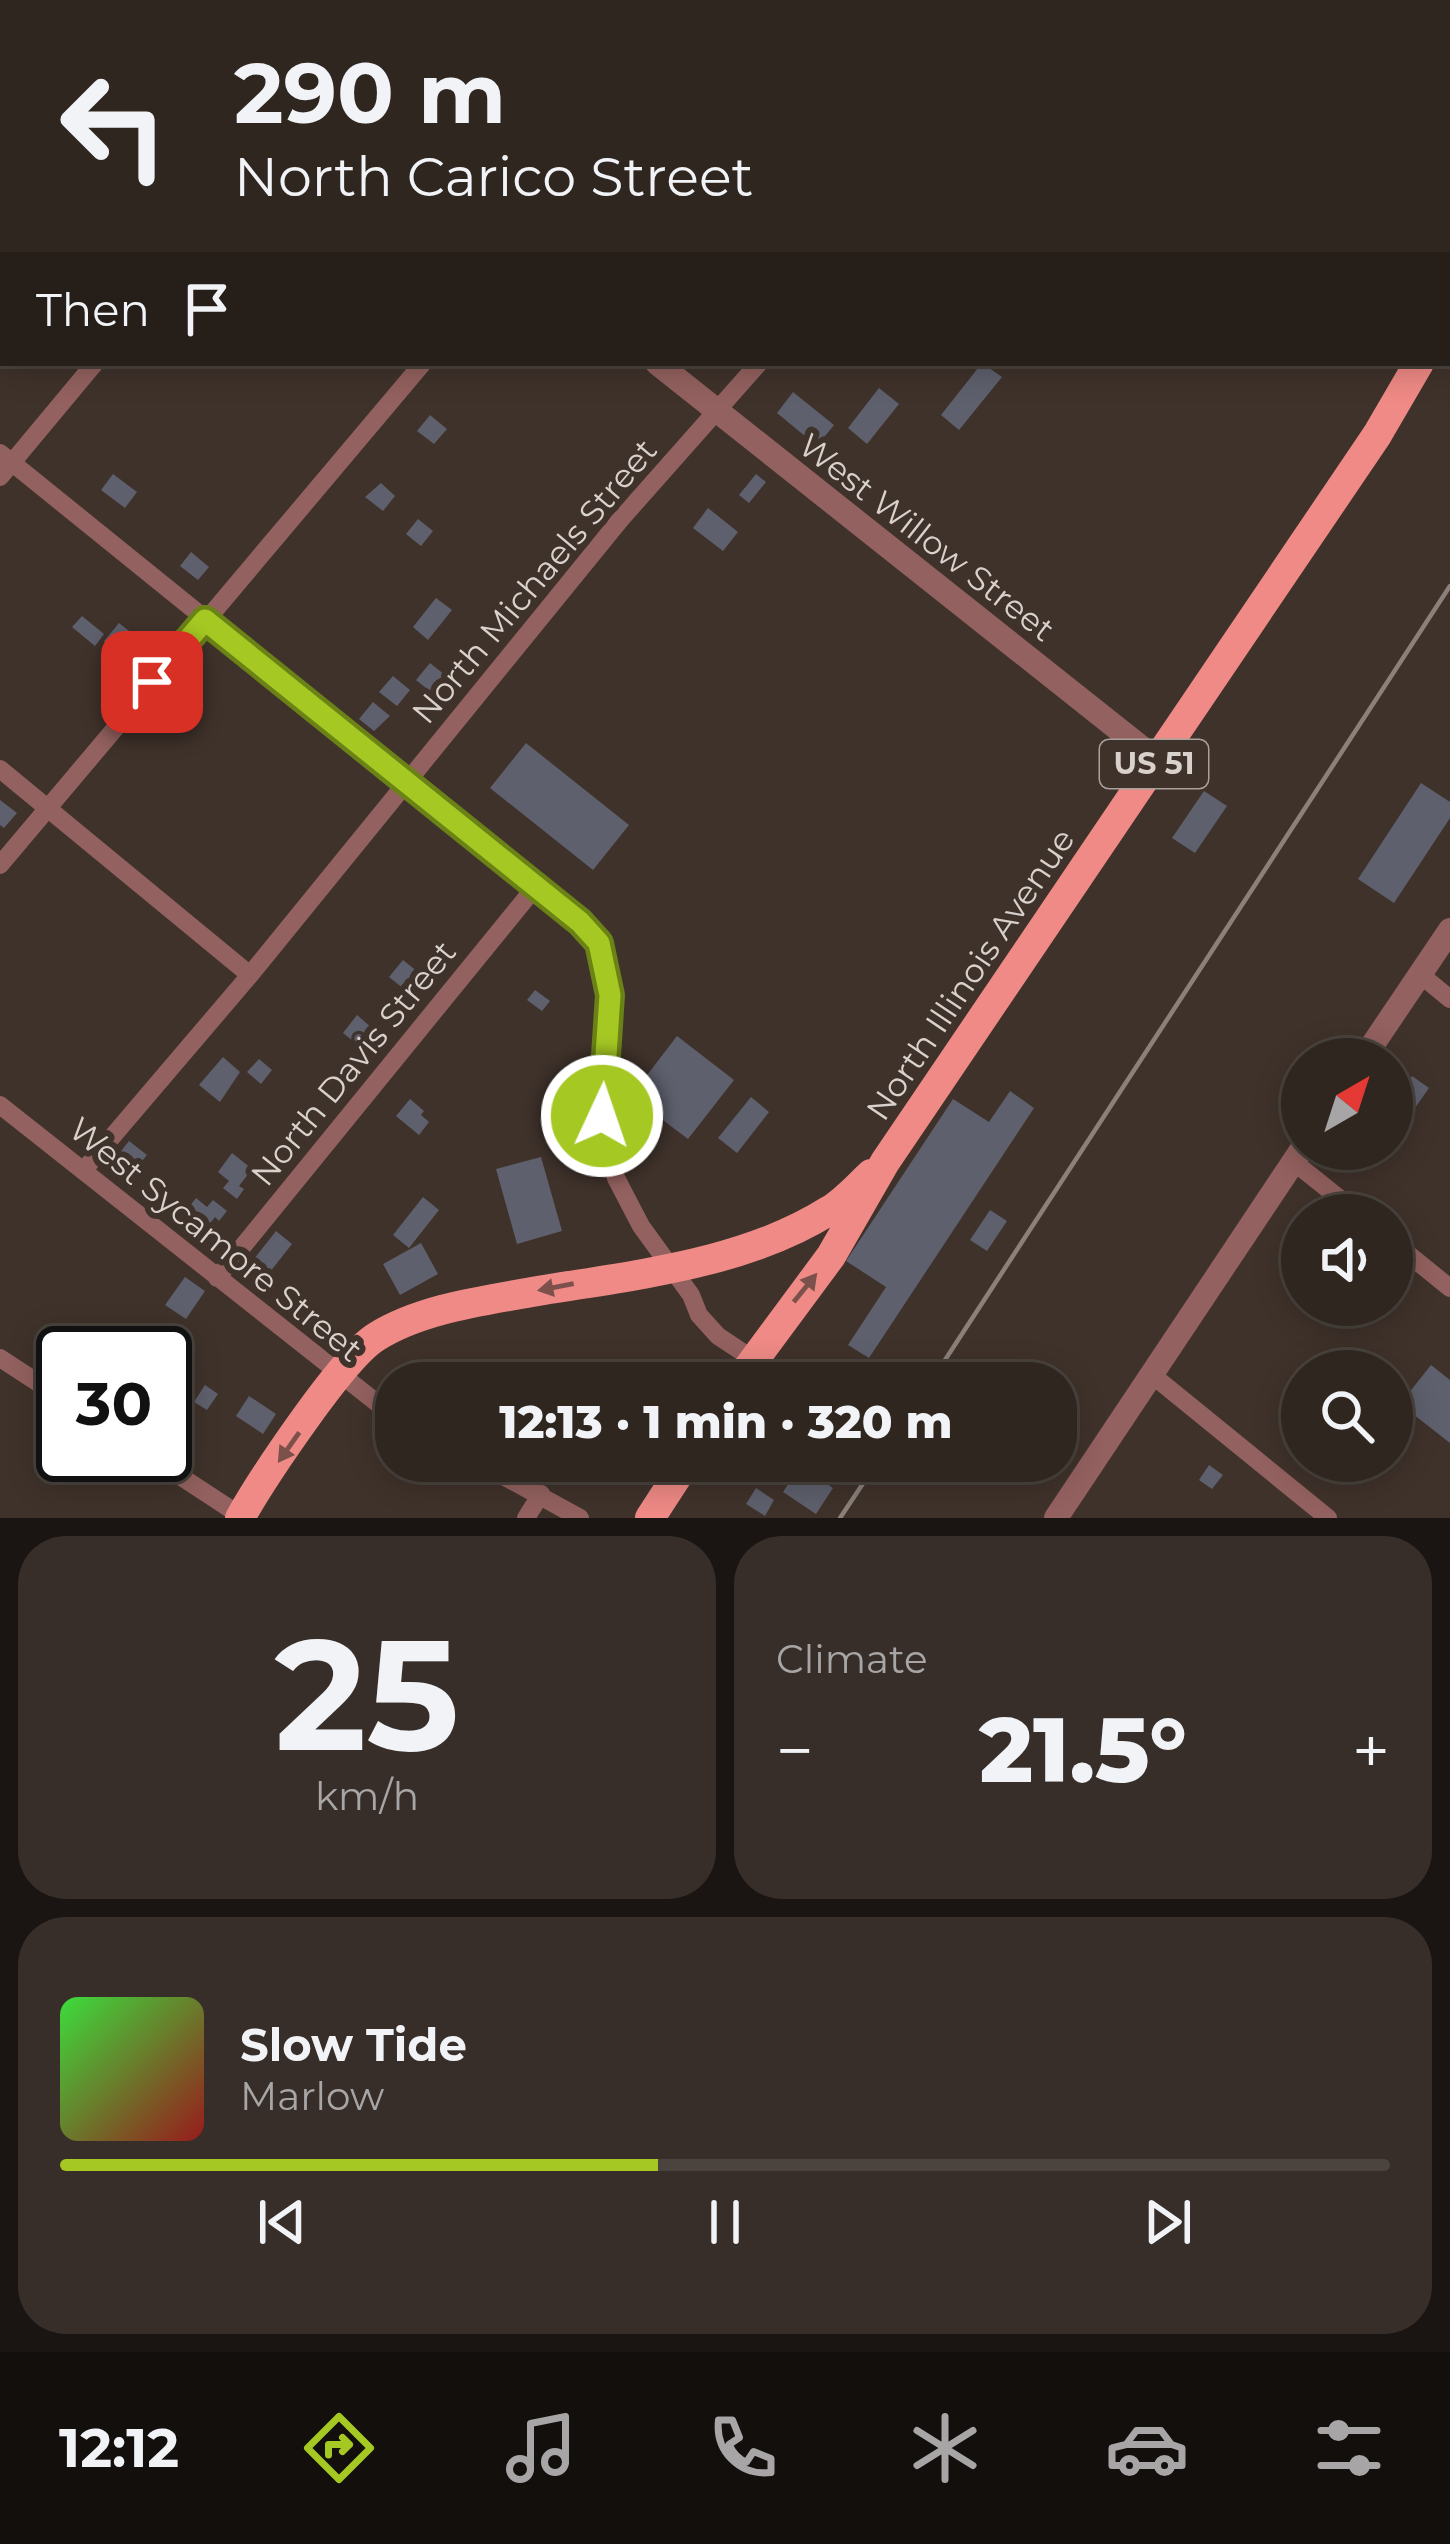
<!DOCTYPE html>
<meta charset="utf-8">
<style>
:root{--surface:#2f2620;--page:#372e29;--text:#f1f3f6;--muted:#a7a5a5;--line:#4a433e;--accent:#a5c822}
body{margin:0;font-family:Montserrat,sans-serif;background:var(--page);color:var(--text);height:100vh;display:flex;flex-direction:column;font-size:45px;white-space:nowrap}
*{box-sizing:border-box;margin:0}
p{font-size:39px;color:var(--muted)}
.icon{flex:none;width:66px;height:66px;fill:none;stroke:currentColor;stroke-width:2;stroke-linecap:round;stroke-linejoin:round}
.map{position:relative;height:1518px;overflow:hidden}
.side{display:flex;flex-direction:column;gap:18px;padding:18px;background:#1a1512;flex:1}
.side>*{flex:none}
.hud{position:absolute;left:0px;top:0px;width:1452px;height:366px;box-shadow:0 6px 30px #0003,0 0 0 3px var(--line);background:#2f2620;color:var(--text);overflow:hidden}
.needle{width:78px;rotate:39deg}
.controls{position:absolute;left:1281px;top:1038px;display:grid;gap:24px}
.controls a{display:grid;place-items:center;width:132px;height:132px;border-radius:50%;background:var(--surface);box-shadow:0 6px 30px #0003,0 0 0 3px var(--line);font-size:60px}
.speed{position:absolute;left:36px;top:1326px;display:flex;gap:24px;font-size:60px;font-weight:700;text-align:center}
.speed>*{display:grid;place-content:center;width:156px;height:156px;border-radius:50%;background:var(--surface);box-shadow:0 6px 30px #0003,0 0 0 3px var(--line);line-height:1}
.speed .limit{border:6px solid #111;border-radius:18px;background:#fff;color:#111}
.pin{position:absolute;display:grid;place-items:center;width:102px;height:102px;color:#fff;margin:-51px;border-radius:24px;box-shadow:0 6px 18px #0006}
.me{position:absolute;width:132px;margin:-66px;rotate:3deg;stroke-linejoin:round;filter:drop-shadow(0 0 9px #0008)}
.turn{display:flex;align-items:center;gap:42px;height:252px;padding:0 36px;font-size:54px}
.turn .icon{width:156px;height:156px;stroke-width:2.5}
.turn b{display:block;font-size:84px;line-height:102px}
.then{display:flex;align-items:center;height:114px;padding:0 36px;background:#0003;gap:24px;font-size:45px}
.big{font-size:90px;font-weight:800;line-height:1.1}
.side .widget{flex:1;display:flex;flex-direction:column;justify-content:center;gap:18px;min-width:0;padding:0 42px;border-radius:48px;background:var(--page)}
.side .dial{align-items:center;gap:0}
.dial b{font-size:156px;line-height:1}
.song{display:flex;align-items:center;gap:36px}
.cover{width:144px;height:144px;border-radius:18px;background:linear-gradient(135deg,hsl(120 70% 55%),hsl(0 70% 35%))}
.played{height:12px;border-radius:6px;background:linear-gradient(90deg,var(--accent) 45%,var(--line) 45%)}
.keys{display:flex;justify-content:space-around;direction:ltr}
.heat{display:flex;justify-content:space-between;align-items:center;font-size:66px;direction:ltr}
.side .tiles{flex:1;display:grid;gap:18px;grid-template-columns:1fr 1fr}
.widget:last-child{grid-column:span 2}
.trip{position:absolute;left:375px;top:1362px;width:702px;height:120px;border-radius:48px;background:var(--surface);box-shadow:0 6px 30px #0003,0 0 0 3px var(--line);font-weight:800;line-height:120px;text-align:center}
.tab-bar{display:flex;height:192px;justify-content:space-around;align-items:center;background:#130f0d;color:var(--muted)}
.tab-bar .icon{width:84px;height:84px}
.tab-bar .active{color:var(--accent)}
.tab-bar b{font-size:54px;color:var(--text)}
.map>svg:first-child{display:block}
.building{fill:#5e606d}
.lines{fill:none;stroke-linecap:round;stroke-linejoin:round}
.minor{stroke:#93615f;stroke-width:18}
.tertiary{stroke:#93615f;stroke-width:24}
.primary{stroke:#ef8a86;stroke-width:30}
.rail{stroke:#8b807a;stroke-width:4.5}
.oneway{fill:#7d514b}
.route-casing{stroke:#6b8216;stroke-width:30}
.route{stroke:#a5c822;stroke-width:21}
.labels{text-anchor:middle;stroke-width:12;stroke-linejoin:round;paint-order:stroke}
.shield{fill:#3f322b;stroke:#aba19c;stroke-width:3}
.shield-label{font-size:30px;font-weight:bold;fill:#d9d1cc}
.street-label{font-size:33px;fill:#d9d1cc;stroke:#3f322b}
</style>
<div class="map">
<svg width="1450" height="1518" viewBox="0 0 1450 1518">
<rect width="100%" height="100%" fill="#3f322b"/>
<path class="building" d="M982,363l20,14 -43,53 -18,-15z
M879,388l20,16 -32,40 -19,-16z
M793,392l41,33 -17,21 -40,-33z
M430,415l17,14 -13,15 -17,-13z
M113,474l24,18 -12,16 -24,-18z
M756,474l10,8 -17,21 -10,-8z
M381,483l14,13 -12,15 -18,-14z
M708,508l30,24 -15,19 -30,-23z
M418,519l15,12 -12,15 -15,-12z
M191,552l18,15 -11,13 -18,-14z
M436,598l16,12 -24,30 -15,-13z
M82,616l22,18 -9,12 -23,-19z
M119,623l30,24 -15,18 -30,-24z
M430,663l15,12 -14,17 -15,-12z
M393,676l17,14 -13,16 -18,-14z
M373,702l17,14 -16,15 -15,-12z
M526,743l103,82 -36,45 -103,-82z
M1421,783l29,19v16l-56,85 -36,-24z
M1204,791l23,15 -32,47 -23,-15z
M0,800l17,13 -13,15 -4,-3z
M403,960l15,12 -14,17 -15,-12z
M535,990l15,11 -8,10 -15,-11z
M357,1015l15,13 -14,17 -15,-12z
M677,1036l57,44 -46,59 -57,-43z
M223,1057l17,15 -20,30 -21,-17z
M259,1059l13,11 -11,14 -14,-12z
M1412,1076l17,12 -24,34 -13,-9v-9z
M1010,1091l24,17 -165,250 -21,-13 38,-58 -40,-26 107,-162 36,23z
M751,1097l18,15 -32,41 -19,-15z
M410,1099l14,12 -3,4 8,7 -10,13 -23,-19z
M129,1141l18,14 -20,24 -17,-14z
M1347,1149h26l-14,21 -18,-12z
M232,1153l20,16 -13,17 5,3 -7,10 -14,-11 6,-7 -11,-9z
M541,1157l21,74 -45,13 -21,-75z
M423,1197l16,13 -30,38 -16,-13z
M196,1198l11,9 6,-7 14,11 -8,10 -4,-4 -12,16 -21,-17z
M990,1210l17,11 -20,30 -17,-11z
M276,1231l16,13 -22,28 -16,-13z
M421,1243l17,31 -38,21 -17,-31z
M185,1277l20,14 -19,28 -21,-14z
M641,1359l38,24h-54z
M1431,1365l19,15v63l-50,-39z
M205,1385l13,9 -11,16 -13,-8z
M165,1389l17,12 -17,25z
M249,1396l27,18 -13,20 -27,-18z
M1209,1465l14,10 -11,14 -13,-9z
M800,1466l33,22 -17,26 -33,-22z
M756,1488l18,12 -9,16 -19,-12z"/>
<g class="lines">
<path class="minor" d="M1061,0l4,3
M50,3l3,-3
M398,3l3,-3
M728,3l2,-3
M0,62l3,-4
M0,453l536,433 63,57 7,20 4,32 -8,121 14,62 25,48 50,69 8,20 19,21 71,47
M0,477l95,-114
M0,769l250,206
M0,865l423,-502
M1421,975l29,24
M0,1105l396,313
M1294,1162l66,53
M83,1171l167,-196 370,-455 139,-157
M1392,1241l58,47
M217,1278l319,-392
M0,1358l63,41
M1151,1374l177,144
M148,1455l93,61
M476,1461l104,57
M526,1518l15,-24"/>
<path class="tertiary" d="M205,0l3,3
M657,363l500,397
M1363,1059l87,-129
M1056,1518l246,-369"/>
<path class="primary" d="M1449,312l1,-1
M737,1383l94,-127 54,-94 492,-727 42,-72
M240,1518c22,-39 102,-160 136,-181 40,-25 93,-34 139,-42 104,-19 224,-27 315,-85 15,-9 28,-24 41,-36
M650,1518l37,-57"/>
<path class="rail" d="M930,1383l520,-797
M840,1518l38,-57"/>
</g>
<defs><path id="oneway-solid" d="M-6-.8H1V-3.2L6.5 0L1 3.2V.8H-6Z" transform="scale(3)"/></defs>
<g class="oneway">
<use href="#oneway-solid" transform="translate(556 1287) rotate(169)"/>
<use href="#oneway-solid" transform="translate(805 1288) rotate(-51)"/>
<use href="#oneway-solid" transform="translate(289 1447) rotate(125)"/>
</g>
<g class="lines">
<g class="route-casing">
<path id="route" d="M152,682l53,-62 375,302 19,21 11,52 -8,121"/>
</g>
<use href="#route" class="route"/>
</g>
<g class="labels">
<rect class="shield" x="1100" y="740" width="108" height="48" rx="9"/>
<g class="shield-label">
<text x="1154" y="774">US 51</text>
</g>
<g class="street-label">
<text transform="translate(927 537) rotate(38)" y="12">West Willow Street</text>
<text transform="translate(534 581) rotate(-50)" y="12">North Michaels Street</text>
<text transform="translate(970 974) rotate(-56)" y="12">North Illinois Avenue</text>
<text transform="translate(353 1063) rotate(-51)" y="12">North Davis Street</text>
<text transform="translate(216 1239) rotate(39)" y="12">West Sycamore Street</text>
</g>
</g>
</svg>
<div class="controls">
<a><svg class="needle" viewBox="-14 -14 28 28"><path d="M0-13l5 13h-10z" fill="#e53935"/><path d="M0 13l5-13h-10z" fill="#a7a5a5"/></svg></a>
<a><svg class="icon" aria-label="sound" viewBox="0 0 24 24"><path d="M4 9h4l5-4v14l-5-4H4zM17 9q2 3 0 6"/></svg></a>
<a><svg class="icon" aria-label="search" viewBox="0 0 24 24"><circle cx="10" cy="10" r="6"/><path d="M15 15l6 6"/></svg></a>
</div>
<div class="speed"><div class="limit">30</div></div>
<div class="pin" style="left:152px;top:682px;background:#d93025"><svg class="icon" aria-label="arrive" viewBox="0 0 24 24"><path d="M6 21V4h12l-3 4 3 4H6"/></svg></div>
<svg class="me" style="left:602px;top:1116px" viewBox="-20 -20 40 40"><circle r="17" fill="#a5c822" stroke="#fff" stroke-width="3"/><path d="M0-11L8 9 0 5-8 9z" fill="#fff"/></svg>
<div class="trip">12:13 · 1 min · 320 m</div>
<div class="hud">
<div class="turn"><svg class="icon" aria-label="left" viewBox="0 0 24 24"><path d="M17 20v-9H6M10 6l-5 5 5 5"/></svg><div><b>290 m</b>North Carico Street</div></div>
<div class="then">Then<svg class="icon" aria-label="arrive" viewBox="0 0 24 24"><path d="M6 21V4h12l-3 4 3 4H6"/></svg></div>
</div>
</div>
<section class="side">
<div class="tiles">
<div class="widget dial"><b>25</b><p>km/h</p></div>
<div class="widget"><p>Climate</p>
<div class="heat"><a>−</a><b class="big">21.5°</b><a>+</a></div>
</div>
<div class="widget">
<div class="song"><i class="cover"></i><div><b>Slow Tide</b><p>Marlow</p></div></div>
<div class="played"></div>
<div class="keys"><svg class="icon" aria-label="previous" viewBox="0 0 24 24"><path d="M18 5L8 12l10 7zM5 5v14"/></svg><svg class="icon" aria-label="pause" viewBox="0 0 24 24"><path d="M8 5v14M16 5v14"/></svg><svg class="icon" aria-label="next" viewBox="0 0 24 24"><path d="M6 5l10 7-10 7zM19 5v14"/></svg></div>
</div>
</div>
</section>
<nav class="tab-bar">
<b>12:12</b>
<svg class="icon active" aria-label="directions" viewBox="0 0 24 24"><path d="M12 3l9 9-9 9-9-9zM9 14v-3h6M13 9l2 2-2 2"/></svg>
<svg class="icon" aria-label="music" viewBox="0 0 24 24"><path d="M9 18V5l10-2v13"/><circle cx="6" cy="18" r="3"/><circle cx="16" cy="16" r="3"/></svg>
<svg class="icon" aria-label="phone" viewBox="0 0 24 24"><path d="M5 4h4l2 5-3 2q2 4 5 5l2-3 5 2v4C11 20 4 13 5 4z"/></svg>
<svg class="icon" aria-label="climate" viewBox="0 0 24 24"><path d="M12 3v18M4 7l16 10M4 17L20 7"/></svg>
<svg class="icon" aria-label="car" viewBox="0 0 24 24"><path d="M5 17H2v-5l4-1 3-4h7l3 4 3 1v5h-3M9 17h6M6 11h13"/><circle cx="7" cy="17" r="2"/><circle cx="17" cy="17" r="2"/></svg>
<svg class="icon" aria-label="filters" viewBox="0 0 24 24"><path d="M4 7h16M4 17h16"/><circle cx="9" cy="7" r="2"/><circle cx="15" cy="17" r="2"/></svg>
</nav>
